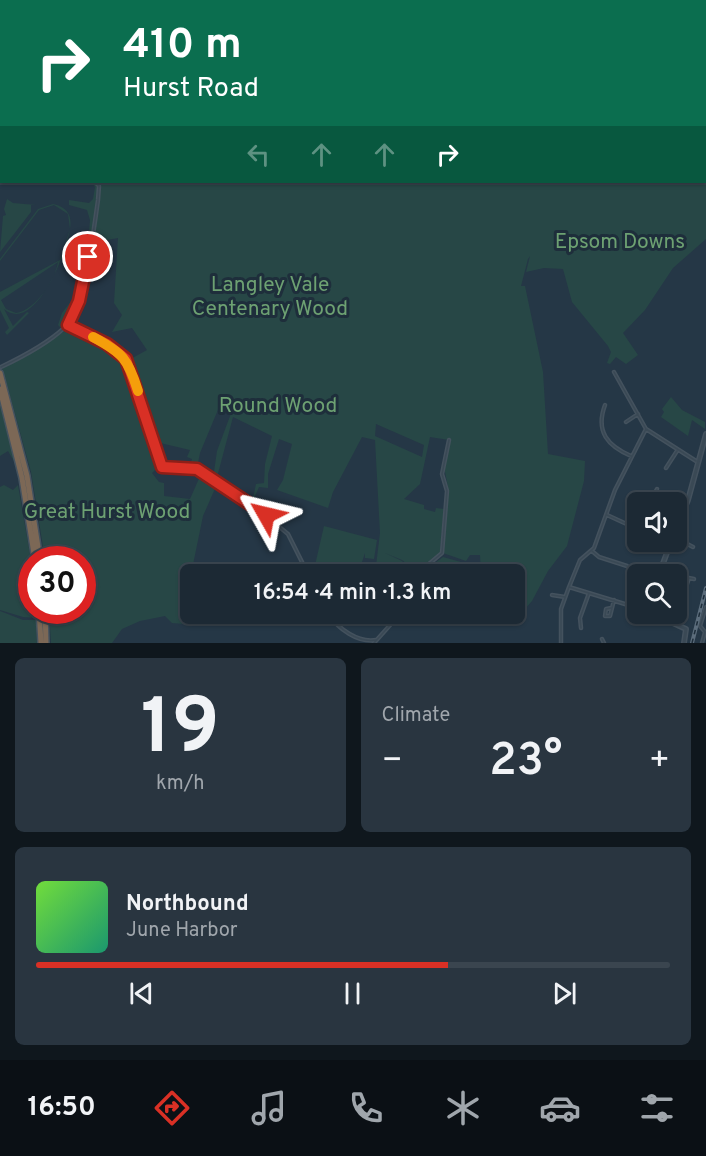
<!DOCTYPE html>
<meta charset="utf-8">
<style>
:root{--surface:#1c2934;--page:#293540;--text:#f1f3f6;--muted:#a0a6ac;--line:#3a454f;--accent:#d93025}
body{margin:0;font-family:Overpass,sans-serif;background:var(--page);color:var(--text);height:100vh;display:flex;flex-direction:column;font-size:22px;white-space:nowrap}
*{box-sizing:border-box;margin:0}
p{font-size:20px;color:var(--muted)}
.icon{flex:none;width:33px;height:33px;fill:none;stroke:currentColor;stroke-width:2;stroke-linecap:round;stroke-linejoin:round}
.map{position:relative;height:643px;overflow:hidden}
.details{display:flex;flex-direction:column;gap:15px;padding:15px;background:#0f171d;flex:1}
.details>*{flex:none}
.hud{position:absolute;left:0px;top:0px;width:706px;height:183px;box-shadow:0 2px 4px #0004,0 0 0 2px var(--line);background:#0b6e4f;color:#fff;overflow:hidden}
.buttons{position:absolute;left:627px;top:492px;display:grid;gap:12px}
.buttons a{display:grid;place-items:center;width:60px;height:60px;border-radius:9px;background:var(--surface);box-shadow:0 2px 4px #0004,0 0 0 2px var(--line);font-size:30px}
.speed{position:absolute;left:18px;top:546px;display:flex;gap:12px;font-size:30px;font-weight:700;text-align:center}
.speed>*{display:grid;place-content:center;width:78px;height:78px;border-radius:50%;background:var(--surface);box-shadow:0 2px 4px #0004,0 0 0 2px var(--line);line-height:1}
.speed .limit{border:9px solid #d22;background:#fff;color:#111}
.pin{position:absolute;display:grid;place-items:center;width:51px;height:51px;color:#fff;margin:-26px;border:3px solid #fff;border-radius:50%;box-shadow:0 2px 6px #0007}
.me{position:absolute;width:66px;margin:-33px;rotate:307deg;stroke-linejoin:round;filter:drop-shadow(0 0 4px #0008)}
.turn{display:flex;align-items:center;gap:21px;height:126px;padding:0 24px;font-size:27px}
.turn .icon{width:78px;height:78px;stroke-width:2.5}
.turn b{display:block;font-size:42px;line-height:51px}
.lanes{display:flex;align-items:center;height:57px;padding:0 24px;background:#0003;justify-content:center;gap:30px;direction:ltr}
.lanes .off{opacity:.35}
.big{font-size:45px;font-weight:600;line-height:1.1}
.details .tile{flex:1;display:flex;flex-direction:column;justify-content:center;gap:9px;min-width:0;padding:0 21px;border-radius:9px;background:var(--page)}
.details .dial{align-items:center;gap:0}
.dial b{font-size:78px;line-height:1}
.song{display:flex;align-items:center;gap:18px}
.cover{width:72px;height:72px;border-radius:9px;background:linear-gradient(135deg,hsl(100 70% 55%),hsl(160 70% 35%))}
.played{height:6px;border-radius:3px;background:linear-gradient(90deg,var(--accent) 65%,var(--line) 65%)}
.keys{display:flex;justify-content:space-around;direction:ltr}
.heat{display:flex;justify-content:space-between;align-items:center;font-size:33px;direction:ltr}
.details .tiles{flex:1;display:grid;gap:15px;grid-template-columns:1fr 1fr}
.tile:last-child{grid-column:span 2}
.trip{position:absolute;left:180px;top:564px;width:345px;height:60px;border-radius:9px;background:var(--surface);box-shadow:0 2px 4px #0004,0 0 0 2px var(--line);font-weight:600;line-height:60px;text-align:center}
.dock{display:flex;height:96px;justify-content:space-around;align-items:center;background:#0b1015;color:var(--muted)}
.dock .icon{width:42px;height:42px}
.dock .active{color:var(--accent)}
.dock b{font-size:27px;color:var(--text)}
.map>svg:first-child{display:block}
.green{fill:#274746;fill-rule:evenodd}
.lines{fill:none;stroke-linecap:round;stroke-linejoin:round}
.minor-casing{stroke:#44525e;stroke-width:4.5}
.tertiary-casing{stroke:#44525e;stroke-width:6}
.motorway-casing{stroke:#45535f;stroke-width:8}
.minor{stroke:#3a4955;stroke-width:1.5}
.tertiary{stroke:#3a4955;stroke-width:3}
.motorway{stroke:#7c6856;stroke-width:5}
.rail-casing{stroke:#5c6d7c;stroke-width:4}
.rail{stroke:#1e2e3b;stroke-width:1.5;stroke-dasharray:4.5;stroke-linecap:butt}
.route-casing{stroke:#8d1f18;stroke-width:15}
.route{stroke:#d93025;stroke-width:10}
.slow{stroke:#f59e0b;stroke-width:10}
.labels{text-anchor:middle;stroke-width:6;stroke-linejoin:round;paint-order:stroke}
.park-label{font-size:21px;fill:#6da172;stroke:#1e2e3b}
</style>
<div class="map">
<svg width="706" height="643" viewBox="0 0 706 643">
<rect width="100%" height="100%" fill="#253746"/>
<path class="green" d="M94,0h177l-177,1z
M542,0h164v239l-33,29 -28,42 -22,23 15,22 -12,9 -10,-7 -6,7 -3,-1 4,-11 -3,-6 -36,-44 -9,-33 -19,-1 -18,4 4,-16 -2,3 -7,27h4l18,86 5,82 37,7 -1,20 -17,65 -19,25 -16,30 -15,17 -25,-4h22v-40h-33l-1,-19h-10l-4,6 -23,-8 5,-66 -5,-25 6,-22 -19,-3 -10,47 -16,15 20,6v4l11,3 1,-4 8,1 -4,44 -23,19 -15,-12 -17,-7 17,8 13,13h-40l5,-41 -5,-93 -13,-3 -29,55 -5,16 -51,-18 6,-10 9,-36 -13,-5 -11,35v14l-9,-1 -7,16 4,-19 8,-1 1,-19 7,-28 -39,-19 -17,64 -3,-2 4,-28 16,-43 -11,-8 -22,53 -3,15h-8l3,-9 -5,-2 3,-7 -34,-8 3,24 -7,7 7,9 5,1v13l26,3 11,-25 16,10 -14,32 -20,97 28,3 102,-2 -2,5 -36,-2 -91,7 -12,-1 -7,-7 -25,5 -18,8 -10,14h-61l-2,-32 33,-1v-50l-37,-1 -14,-87 -29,-105 9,-3 59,-36 38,18 19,15 20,-11 -15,-22 -20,4 10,-17 -8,-12 4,-65 -21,4 -18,63 15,-72h-5l1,-13 -3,-10 -18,-5v-5l20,3 4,-4 2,-12 -4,-5h614v-180zM376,424l48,21 -2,12 -47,-21z
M7,199l6,4 23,2h-5v7l-31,40 3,-36 3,-1 -2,-6z
M53,204c27,6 16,29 11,47 8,-5 16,-6 25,-8l-12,59 -16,26 -3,-3 4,-12 16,-21 8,-43 -3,-3 -6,8 -3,-2 -8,7h-5c-7,19 -32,71 -57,50l9,17 14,-14 2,1 -22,22 -2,-3 4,-4 -9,-18v-18l60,-32 10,-31 -2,-15 -14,-9 -15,5 -39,51v-2l38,-50zM58,262c-3,18 -22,48 -42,51l-10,-4 -5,-9z
M671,397l11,13 23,12v7l-13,-9 -4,16 -27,-19 3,-5 -2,-3z
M0,404l15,59 -7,-12 -8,5z
M4,485l9,5 5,-5 12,69 2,56 4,1v7l-13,-1 -23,-7v-123z
M324,526l53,14 -3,19 -9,-1v-5l-7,21h-45z
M443,557l18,5 -3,9 5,3h-43z
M0,611l23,9h13l1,23h-37z"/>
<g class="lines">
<g class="minor-casing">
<path id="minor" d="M430,0l1,2
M460,0l2,2
M496,0l1,2
M528,0l1,2
M64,328c18,-3 51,18 62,31l36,108 35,2 52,33 39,32 20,40
M1,367c21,-10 46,-23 63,-39 20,-19 30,-99 34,-128l1,-14 -4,-4
M614,372l32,57
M605,405c-10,27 3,41 26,51
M626,422l12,-8
M666,468l11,-17
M650,502l7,-13
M607,515l24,11 4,8 -5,15
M632,526l6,-1
M676,538l17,9
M592,551l7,6 28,9
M417,574l25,-21 5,-62 -5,-17 7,-34
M569,587l11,-27 14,-12 21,-58 31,-61 50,32
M682,593h3v3h-3z
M684,593l5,-15 5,1
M552,595l13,2
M611,608l-5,1 -1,7h5l4,-16
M329,614c9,15 29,29 47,26
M673,623l10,-27
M581,628l-1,-10 9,-25
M602,639l2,4
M374,643l26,-29
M561,643v-34l8,-22 69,21
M702,643l3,-11 -5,-6 6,-19"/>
</g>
<g class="tertiary-casing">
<path id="tertiary" d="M92,2v-2
M0,142l2,-1
M676,529l12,-29 18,-66
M659,574l12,-32
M653,614l33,15 -2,14"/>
</g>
<g class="motorway-casing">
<path id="motorway" d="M0,373l27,103 13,84
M0,389l22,89 13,82
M39,610l2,33
M45,610l1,33"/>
</g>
<use href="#minor" class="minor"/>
<use href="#tertiary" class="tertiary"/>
<use href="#motorway" class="motorway"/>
<g class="rail-casing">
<path id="rail" d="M692,643l14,-55"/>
</g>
<use href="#rail" class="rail"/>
</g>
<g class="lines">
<g class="route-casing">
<path id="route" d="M88,257l-9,44 -11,24 39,19 19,15 36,108 35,2 69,46"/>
</g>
<use href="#route" class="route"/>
<path class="slow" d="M93,337c30,16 35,22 45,54"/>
</g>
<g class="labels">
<g class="park-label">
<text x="620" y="248">Epsom Downs</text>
<text x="270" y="291">Langley Vale<tspan x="270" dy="24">Centenary Wood</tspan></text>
<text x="278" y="412">Round Wood</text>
<text x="107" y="518">Great Hurst Wood</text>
</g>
</g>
</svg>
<div class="buttons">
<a><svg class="icon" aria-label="sound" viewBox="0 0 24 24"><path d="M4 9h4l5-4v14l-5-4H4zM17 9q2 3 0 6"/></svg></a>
<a><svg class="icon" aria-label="search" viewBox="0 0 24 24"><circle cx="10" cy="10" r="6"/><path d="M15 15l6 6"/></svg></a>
</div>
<div class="speed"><div class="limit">30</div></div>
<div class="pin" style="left:88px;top:257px;background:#d93025"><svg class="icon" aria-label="arrive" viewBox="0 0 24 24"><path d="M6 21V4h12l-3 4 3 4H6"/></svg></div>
<svg class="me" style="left:266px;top:515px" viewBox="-20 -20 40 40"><path d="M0-17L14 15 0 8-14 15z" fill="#d93025" stroke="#fff" stroke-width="4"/></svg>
<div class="trip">16:54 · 4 min · 1.3 km</div>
<div class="hud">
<div class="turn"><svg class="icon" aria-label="right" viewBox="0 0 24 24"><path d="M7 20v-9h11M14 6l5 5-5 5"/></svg><div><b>410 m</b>Hurst Road</div></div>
<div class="lanes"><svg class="icon off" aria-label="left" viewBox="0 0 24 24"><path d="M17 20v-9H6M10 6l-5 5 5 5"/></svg><svg class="icon off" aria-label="ahead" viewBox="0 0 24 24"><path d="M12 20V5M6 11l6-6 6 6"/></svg><svg class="icon off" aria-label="ahead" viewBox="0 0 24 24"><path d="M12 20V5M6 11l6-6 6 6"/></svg><svg class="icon" aria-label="right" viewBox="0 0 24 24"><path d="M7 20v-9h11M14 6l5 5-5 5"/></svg></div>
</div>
</div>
<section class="details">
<div class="tiles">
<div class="tile dial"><b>19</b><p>km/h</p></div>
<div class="tile"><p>Climate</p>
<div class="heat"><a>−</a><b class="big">23°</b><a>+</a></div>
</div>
<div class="tile">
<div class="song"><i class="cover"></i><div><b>Northbound</b><p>June Harbor</p></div></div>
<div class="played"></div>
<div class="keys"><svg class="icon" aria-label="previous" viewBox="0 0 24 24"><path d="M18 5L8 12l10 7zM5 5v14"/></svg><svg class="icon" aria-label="pause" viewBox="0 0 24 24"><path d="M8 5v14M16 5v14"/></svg><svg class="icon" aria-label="next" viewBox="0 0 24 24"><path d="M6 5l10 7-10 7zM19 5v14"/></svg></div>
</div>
</div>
</section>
<nav class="dock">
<b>16:50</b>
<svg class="icon active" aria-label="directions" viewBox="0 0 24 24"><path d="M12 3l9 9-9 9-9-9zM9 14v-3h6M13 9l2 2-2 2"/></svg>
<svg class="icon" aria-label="music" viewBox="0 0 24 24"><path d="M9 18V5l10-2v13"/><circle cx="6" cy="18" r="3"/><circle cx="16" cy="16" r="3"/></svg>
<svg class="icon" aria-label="phone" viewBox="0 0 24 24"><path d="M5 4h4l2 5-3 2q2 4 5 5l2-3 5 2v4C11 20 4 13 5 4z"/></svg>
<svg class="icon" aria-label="climate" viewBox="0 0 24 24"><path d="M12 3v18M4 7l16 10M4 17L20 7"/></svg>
<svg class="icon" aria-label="car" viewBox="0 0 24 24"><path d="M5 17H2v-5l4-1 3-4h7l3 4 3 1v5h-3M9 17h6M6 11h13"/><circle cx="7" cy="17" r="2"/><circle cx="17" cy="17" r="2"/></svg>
<svg class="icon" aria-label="filters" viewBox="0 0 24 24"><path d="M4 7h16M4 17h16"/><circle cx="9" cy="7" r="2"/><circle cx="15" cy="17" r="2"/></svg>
</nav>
